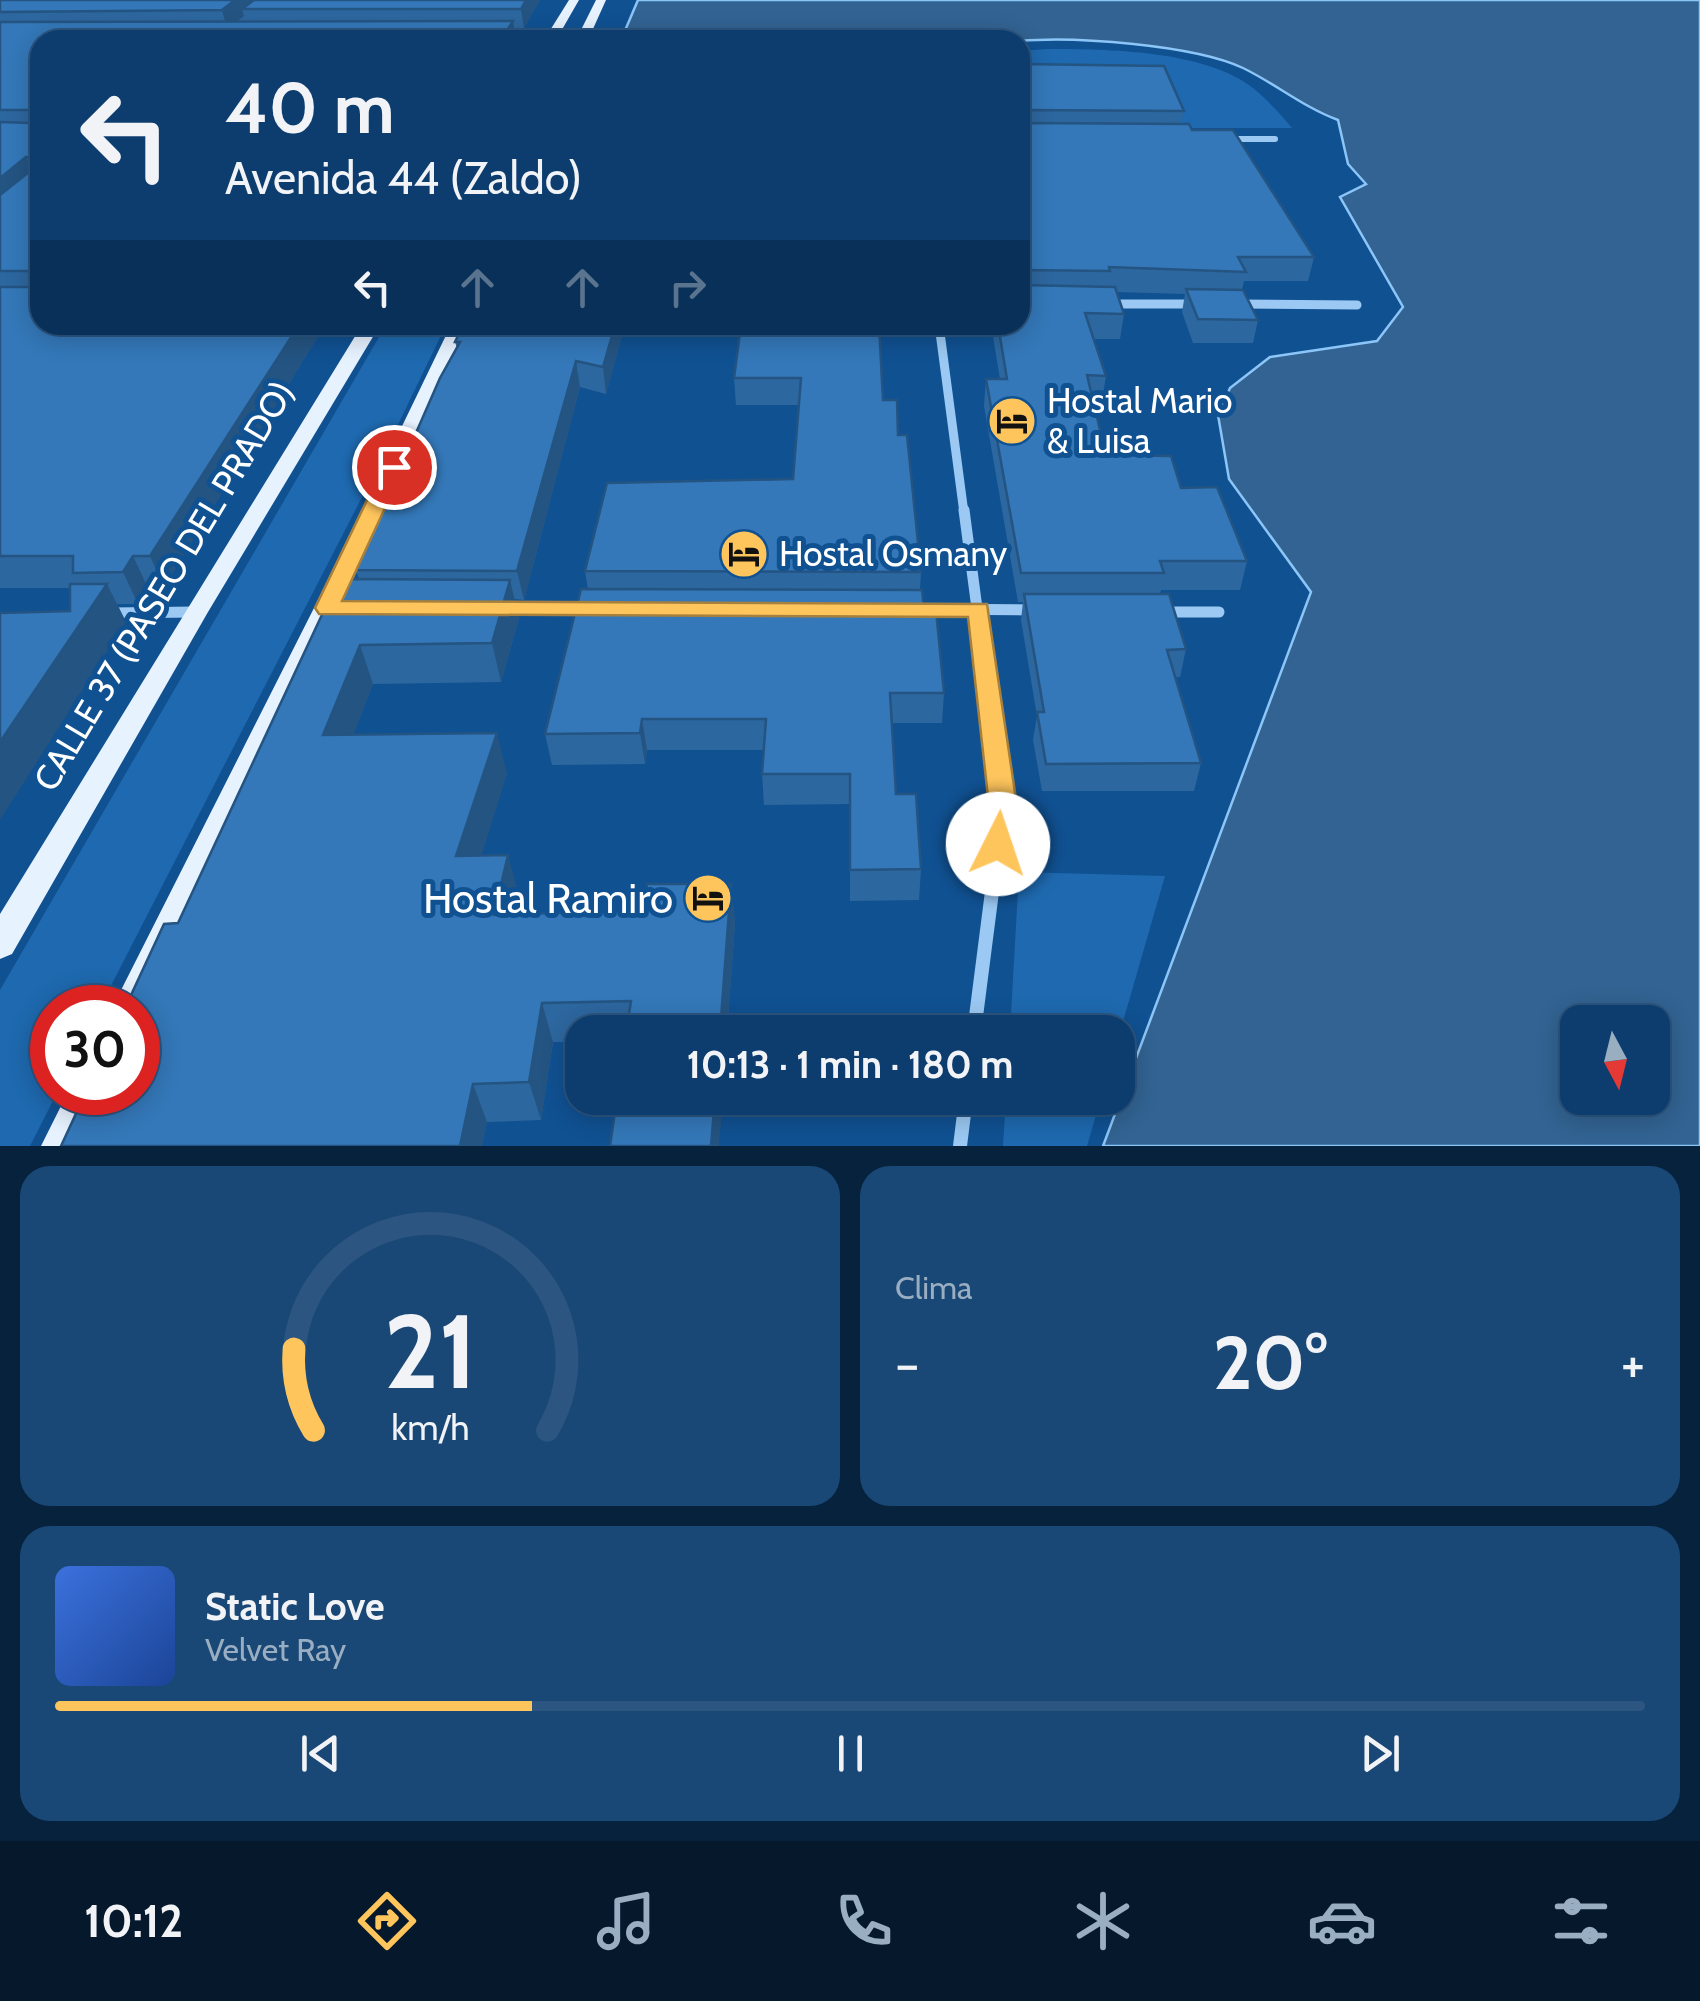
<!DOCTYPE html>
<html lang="es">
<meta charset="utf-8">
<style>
:root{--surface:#0c3d6e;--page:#1a4876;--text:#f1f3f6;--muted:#9aaec2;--line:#2c5681;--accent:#ffc55d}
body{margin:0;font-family:Cabin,sans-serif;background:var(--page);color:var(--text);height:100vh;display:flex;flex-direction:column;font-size:38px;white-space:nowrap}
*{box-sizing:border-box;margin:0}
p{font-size:32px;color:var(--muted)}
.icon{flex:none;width:55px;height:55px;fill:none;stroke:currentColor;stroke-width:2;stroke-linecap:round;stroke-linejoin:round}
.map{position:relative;height:1146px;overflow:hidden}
.panel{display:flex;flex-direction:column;gap:20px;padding:20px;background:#07223c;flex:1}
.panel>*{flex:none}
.top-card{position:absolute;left:30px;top:30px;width:1000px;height:305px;border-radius:30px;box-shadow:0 5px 25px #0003,0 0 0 2px var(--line);background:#0c3d6e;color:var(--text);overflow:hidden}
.needle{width:65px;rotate:173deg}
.fabs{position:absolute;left:1560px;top:1005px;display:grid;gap:20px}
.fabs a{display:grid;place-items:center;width:110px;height:110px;border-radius:20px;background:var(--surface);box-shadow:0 5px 25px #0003,0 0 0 2px var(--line);font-size:50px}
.speed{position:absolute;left:30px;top:985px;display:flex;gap:20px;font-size:50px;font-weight:700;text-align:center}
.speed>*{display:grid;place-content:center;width:130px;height:130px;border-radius:50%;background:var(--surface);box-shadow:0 5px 25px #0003,0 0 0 2px var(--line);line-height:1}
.speed .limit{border:15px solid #d22;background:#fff;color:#111}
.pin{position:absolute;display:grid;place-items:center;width:85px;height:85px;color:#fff;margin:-42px;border:5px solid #fff;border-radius:50%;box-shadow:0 2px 10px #0007}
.me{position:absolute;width:110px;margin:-55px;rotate:4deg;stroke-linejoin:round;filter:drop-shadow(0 0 8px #0008)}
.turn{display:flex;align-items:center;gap:35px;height:210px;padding:0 30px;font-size:45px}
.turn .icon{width:130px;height:130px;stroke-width:2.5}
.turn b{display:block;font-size:70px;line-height:85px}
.lanes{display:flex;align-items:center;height:95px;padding:0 30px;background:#0003;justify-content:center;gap:50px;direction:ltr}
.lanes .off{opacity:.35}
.big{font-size:75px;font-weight:700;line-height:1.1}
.panel .card{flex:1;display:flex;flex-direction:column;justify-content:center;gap:15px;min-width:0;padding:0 35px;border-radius:30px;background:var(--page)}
.panel .dial{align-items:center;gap:0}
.dial svg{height:260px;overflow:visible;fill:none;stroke:var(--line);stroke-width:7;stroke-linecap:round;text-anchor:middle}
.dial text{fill:var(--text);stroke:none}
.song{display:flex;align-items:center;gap:30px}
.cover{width:120px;height:120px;border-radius:15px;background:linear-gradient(135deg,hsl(220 70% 55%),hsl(220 70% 35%))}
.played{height:10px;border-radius:5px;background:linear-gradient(90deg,var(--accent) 30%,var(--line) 30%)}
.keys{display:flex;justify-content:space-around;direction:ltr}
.heat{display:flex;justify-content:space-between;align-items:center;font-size:55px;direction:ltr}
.panel .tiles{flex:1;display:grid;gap:20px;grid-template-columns:1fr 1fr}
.card:last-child{grid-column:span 2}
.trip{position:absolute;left:565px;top:1015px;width:570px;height:100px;border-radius:30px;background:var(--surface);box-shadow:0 5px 25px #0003,0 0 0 2px var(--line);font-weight:700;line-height:100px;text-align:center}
.dock{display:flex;height:160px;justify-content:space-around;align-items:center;background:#05182c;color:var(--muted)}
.dock .icon{width:70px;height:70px}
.dock .active{color:var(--accent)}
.dock b{font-size:45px;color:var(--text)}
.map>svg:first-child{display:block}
.green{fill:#1e69af}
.water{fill:#326392;stroke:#8cc5f7;stroke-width:2.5;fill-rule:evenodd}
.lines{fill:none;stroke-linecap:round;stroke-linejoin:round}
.street-far4{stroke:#9bc9f3;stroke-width:5}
.street-far3{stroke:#9bc9f3;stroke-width:6}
.street-far2{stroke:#9bc9f3;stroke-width:9}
.street-far1{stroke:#9bc9f3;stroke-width:11}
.street{stroke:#9bc9f3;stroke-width:14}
.primary{fill:#e7f2ff;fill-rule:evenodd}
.wall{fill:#2d679f}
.shaded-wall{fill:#245482}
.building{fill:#3478b9;stroke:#245482;stroke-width:2.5}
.route{fill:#ffc55d;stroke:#a6803c;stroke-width:2.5}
.labels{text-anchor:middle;stroke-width:10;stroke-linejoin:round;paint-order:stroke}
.poi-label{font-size:35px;fill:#fff;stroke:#105192;text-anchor:start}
.street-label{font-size:35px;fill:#fff;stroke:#105192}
.near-poi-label{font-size:42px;fill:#fff;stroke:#105192;text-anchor:end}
</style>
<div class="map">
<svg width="1700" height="1146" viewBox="0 0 1700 1146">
<rect width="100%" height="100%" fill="#105192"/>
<path class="green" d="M1047,49c59,0 158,1 206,39 15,12 27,26 39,40h-272v-77z
M386,325h60l-67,139 -279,543 -48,1v84l5,1 -27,53h-30v-156z
M1019,872l146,4 -47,163v-7h-108z
M1006,1098h95l-14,48h-84z"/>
<path class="water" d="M638,0h1062v1146h-597l208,-554 -82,-113 -11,-64 12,-27 40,-31 107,-16 26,-34 -63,-110 26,-13 -18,-20 -10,-44c-35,-13 -62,-36 -95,-52 -49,-23 -169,-32 -223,-27l-399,-1zM1578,1022h74v76h-74z"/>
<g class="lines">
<path class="street-far4" d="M506,34h78"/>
<path class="street-far3" d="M1226,139h49"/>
<path class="street-far2" d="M1108,304h88
M1238,304l119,1
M939,325l25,188"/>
<path class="street-far1" d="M964,510l37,280
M505,609h83
M915,609l118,1
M1165,612h54
M111,613l84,-1"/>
<path class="street" d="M974,1032l29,-226 -2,-19
M960,1146l6,-48"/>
<path class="primary" d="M569,0h10l-23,40h-12z
M596,0h10l-18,40h-12z
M362,325h18l-172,287 -196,342 -12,5v-45z
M451,325h18l-129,283 -197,411 -5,2v-13h-26l202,-400z
M68,1092h39l-26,54h-40z"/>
</g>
<path class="wall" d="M0,0h540l-16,28h-10l2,12h-476v285h285l-161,262 -16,1 -10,16h-21l9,18 -56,-11v-23h-70z
M1020,64l164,47 -3,13 11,6 122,127 -6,24h-64l-2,9 16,30 -5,23h-60l-11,-31 3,-18 -68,-2 7,22 -4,25h-27l13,37 -4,26h-9l13,53 75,33 66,73 -7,29h-79l-1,4 26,55 -6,28h-4l25,86 -7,28h-152l-9,-51 4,-24 -16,-96 2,-18h-5l-34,-196 2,-27h14l-9,-54h29z
M463,325h162l-19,69 -26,-7 -56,213 -10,-1 5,19 -18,64 -128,2 -20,51 154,38 -26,82 38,40 -5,20 130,-5 87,-26 4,40 -8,108h-145v10h-29l-12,78 -54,2 -5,24h-421l117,-223 156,-319 25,-25 -3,-9 101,-222 -2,-6z
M740,325l143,75 15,35 23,137 -1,18 24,103 -2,30h-50l4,71 25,75 -2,31 -69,1v-97l-86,1 -2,-31 2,-24h-117l-2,14 -93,1 -7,-31 43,-145 -3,-18 208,-92 6,-74h-63l-2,-27z"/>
<path class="shaded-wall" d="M235,0h30l-23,9 2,7 -17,13 -5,-19z
M526,0h14l-16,28 -3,-19z
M513,21l3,19h-15z
M26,157l10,24 -36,30v-33z
M299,325h26l-161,262 -14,-31z
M615,325h10l-19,69 -3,-27z
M576,361l4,26 -56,213 -7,-29z
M133,556l15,32 -10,16 -15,-32z
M510,580l9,38 -18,64 -9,-39z
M107,584l19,38 -126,198v-78z
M360,645l13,39 -35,91 -15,-40z
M642,719l5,31 -2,14 -5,-31z
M497,733l10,40 -38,123 -13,-40z
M508,855l11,40 -13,60 -12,-40z
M731,884l4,40 -8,108h-7z
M542,1003l11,39 -12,78 -12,-38z
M473,1084l14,38 -5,24h-22z
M715,1098h8l-4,48h-8z"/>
<path class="building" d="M0,0h235l-13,10 -222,2z
M254,0h272l-5,9h-279z
M513,21l-12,19h-461v285h259l-149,231h-17l-10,16 -50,1v-17h-73v-269h29l7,-9 -7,-7h-29v-76l34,-27 2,-8 -10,-3 -26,21v-56l31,1 4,-10 -4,-3h-31v-88z
M1020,64l144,2 20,45 -162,-1 -2,3z
M1020,123l169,1 3,6h41l81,127h-76l8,15 -137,-5 1,4 -88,-1 -2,2z
M1020,285l95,2 9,27 -39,-1 21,63 -19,-1 19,80 65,1 10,32 36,-1 30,74h-87l4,12h-143l-35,-194h21l-9,-54h22z
M1186,289l57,1 15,30 -60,-1z
M463,325h152l-12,42 -27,-6 -59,210 -161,-1 84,-192 20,-36h-5z
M741,325h138l4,75h14l1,35h9l14,137 -336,-1 22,-88 186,-4 8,-101h-67z
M345,579l165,1 -18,63 -132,2 -37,90 174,-2 -41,123 52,-1 -14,60 150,-5 3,-26h84l-11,148h-94l5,-31 -89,2 -13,79 -56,2 -13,62h-399l25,-54h52v-84h-13l39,-84 14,-1 149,-319h7z
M70,584h37l-107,158v-129l70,-2z
M581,589l341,1 2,20h12l8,83h-54l6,101h20l5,75 -71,1v-96h-88l4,-55h-124l-2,14 -95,1z
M1024,594h145l17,55 -19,1 34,113 -155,1 -9,-52h7z
M617,1098h98l-4,48h-101z"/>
<path class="route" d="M394,461l10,6 -62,134 645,3 30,202 -8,46 -11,3 -10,-3 -4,-8 5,-38 -21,-189 -649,-3 -4,-6 68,-141z"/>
<defs>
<g id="hotel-disc" transform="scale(2.5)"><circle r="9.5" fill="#ffc55d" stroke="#105192"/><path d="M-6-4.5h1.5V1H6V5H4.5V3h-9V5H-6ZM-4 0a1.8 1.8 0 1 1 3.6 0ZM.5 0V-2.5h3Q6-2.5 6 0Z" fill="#111"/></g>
</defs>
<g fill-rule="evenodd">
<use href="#hotel-disc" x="1012" y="421"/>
<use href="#hotel-disc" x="744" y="554"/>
<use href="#hotel-disc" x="708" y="898"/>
</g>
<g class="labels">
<g class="poi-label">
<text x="1047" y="413">Hostal Mario<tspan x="1047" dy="40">&amp; Luisa</tspan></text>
<text x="779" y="566">Hostal Osmany</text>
</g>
<g class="street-label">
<text transform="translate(164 586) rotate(-59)" y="12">CALLE 37 (PASEO DEL PRADO)</text>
</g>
<g class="near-poi-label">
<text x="673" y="913">Hostal Ramiro</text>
</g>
</g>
</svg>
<div class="fabs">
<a><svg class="needle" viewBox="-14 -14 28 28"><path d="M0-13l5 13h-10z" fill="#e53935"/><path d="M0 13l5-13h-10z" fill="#9aaec2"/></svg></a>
</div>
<div class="speed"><div class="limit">30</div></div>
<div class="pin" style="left:394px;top:467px;background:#d93025"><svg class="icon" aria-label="arrive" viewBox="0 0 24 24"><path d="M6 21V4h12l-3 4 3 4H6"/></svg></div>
<svg class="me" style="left:998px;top:844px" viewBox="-20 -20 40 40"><circle r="19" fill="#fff"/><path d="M0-13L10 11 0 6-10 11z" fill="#ffc55d"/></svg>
<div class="trip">10:13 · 1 min · 180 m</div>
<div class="top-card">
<div class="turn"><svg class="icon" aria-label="left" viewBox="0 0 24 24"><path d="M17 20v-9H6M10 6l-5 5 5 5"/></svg><div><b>40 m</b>Avenida 44 (Zaldo)</div></div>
<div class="lanes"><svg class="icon" aria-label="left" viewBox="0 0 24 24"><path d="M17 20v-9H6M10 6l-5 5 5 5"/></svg><svg class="icon off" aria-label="ahead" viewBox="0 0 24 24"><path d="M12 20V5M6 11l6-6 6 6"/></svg><svg class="icon off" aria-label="ahead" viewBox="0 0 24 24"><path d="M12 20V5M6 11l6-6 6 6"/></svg><svg class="icon off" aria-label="right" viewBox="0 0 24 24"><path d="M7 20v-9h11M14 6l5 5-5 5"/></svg></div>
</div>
</div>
<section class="panel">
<div class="tiles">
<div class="card dial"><svg viewBox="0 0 100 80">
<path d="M14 69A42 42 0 1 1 86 69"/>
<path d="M14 69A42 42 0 0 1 8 44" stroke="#ffc55d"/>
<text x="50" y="56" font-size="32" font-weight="700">21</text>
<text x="50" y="72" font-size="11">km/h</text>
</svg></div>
<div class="card"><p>Clima</p>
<div class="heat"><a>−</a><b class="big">20°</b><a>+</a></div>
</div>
<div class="card">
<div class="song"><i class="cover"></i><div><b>Static Love</b><p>Velvet Ray</p></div></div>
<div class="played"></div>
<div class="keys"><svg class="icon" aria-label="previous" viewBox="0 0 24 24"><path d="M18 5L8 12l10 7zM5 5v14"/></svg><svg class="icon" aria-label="pause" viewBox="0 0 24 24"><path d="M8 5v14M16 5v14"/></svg><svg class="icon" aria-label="next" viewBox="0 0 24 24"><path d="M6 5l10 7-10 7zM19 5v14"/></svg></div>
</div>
</div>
</section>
<nav class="dock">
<b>10:12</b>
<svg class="icon active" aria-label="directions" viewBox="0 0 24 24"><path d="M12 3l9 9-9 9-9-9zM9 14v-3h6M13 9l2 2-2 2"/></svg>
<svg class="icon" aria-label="music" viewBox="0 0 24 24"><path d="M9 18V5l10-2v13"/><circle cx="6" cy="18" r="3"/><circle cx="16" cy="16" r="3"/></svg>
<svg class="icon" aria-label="phone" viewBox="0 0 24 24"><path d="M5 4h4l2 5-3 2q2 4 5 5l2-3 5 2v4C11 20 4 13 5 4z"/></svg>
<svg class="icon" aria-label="climate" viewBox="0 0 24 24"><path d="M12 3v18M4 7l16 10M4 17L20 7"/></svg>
<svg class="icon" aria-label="car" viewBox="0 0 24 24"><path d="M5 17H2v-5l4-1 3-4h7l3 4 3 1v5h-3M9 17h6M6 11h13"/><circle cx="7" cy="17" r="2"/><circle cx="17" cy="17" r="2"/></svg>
<svg class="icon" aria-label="filters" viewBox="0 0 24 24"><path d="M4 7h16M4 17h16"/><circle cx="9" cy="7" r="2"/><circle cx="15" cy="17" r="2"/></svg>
</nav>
